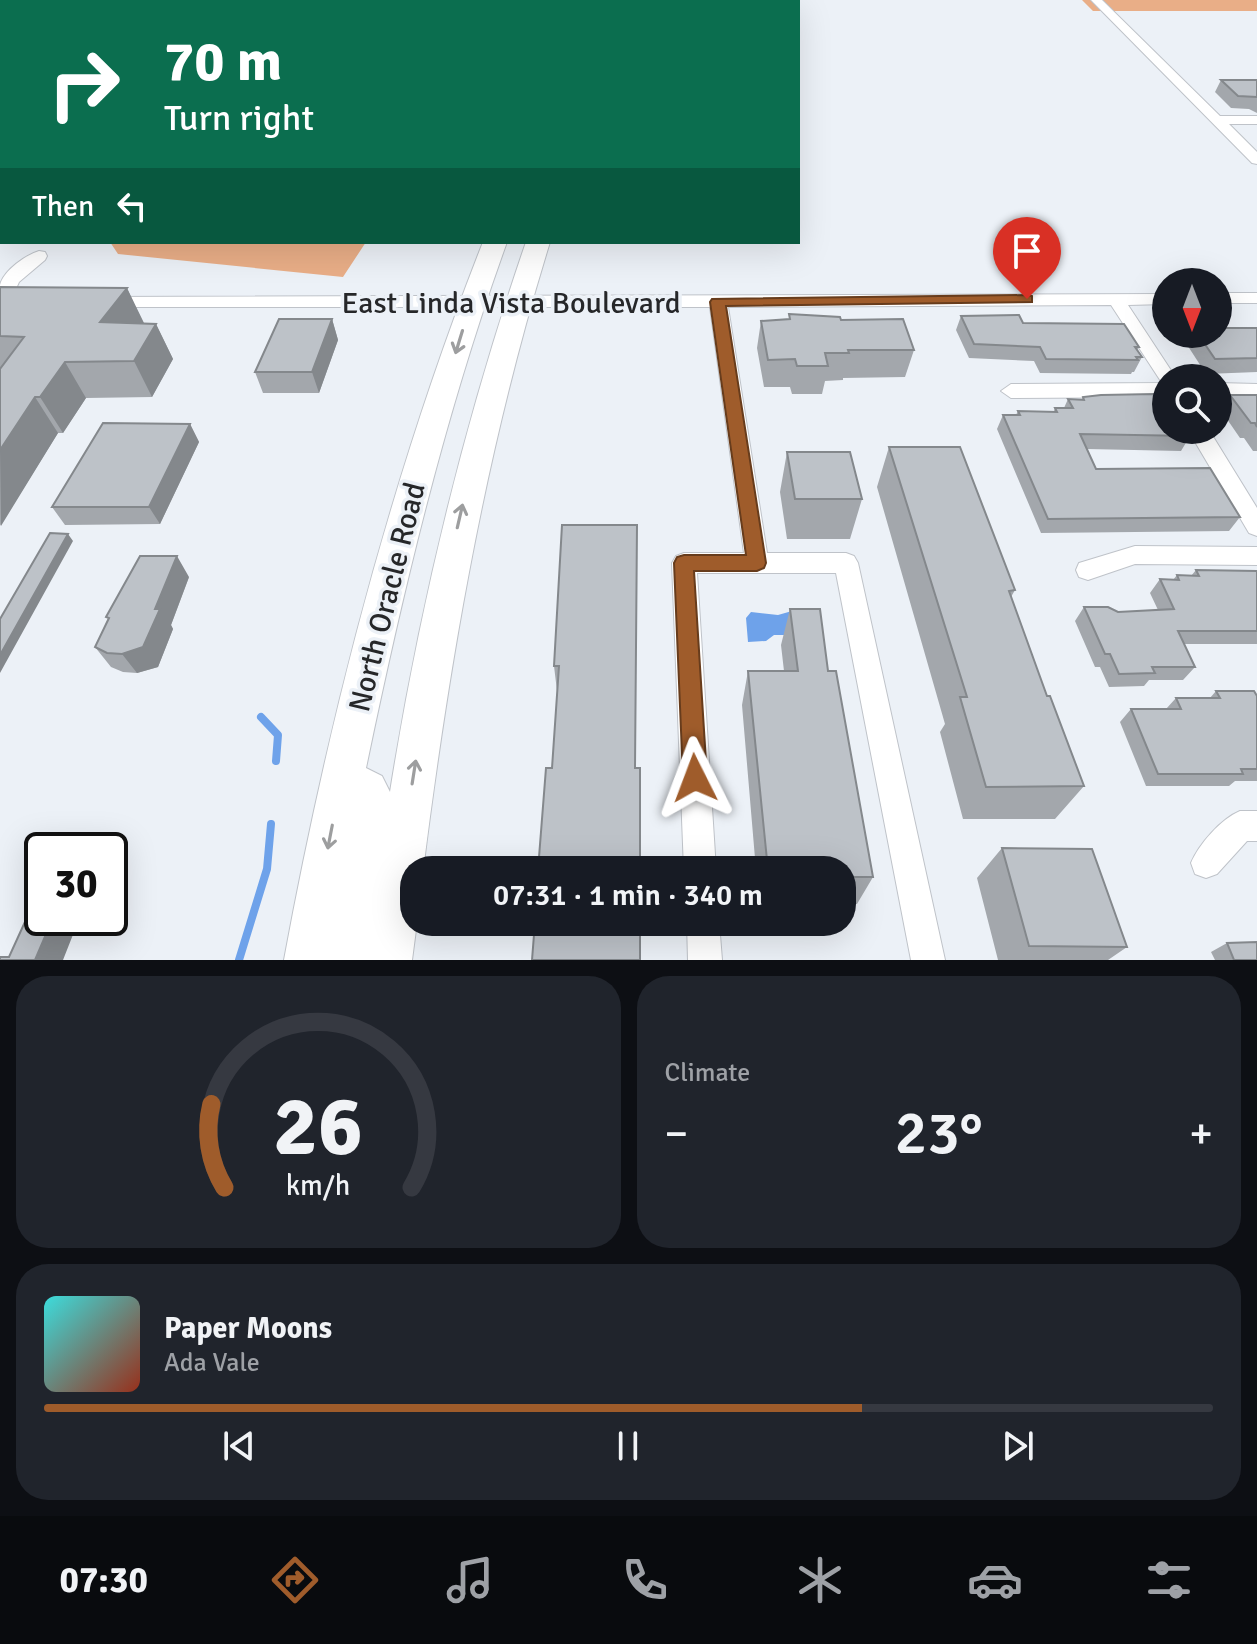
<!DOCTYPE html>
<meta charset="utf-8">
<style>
:root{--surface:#171b24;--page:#20242c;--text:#f1f3f6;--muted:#9ea1a6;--line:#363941;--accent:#9f5c2b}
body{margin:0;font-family:Signika,sans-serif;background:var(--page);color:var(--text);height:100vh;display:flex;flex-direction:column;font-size:30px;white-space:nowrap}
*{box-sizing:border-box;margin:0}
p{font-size:26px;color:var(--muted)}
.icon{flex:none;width:44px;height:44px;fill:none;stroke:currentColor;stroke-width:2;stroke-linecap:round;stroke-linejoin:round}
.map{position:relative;height:960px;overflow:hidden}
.side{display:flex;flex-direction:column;gap:16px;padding:16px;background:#0d0f14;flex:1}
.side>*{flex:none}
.hud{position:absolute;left:0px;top:0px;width:800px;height:244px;box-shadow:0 8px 32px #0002;background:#0b6e4f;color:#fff;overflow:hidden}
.needle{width:52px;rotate:180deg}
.fabs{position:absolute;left:1152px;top:268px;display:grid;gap:16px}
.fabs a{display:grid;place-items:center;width:80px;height:80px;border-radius:50%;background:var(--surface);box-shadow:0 8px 32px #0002;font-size:40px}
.speed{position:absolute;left:24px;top:832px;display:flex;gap:16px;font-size:40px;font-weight:700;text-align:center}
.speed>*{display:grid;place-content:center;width:104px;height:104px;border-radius:50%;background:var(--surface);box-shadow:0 8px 32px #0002;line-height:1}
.speed .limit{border:4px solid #111;border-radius:12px;background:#fff;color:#111}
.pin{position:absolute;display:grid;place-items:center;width:68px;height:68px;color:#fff;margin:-82px -34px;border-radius:50% 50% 50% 0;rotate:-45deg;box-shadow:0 0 8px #0007}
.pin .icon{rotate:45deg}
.me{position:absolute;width:88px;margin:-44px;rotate:357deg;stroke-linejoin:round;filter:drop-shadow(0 0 6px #0008)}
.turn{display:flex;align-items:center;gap:28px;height:168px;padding:0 32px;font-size:36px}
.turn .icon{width:104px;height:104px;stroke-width:2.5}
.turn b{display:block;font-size:56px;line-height:68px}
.then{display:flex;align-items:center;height:76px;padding:0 32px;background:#0003;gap:16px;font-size:30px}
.big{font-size:60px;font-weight:600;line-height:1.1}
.side .card{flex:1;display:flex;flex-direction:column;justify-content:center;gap:12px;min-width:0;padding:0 28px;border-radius:32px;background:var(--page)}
.side .dial{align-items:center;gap:0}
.dial svg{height:208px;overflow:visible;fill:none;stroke:var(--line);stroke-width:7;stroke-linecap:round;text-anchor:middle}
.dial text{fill:var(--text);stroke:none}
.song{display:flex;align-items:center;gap:24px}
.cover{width:96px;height:96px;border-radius:12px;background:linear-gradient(135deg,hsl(180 70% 55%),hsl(10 70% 35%))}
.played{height:8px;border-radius:4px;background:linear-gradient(90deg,var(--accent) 70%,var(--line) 70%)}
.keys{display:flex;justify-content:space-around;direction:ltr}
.heat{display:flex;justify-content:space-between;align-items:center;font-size:44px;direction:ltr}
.side .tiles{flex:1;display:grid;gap:16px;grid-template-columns:1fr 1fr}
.card:last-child{grid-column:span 2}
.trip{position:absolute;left:400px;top:856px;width:456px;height:80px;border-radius:32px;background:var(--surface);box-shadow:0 8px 32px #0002;font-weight:600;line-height:80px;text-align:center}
.tab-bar{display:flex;height:128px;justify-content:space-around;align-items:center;background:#090b0e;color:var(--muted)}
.tab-bar .icon{width:56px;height:56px}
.tab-bar .current{color:var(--accent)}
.tab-bar b{font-size:36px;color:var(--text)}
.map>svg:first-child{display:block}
.green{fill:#e9ae87}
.water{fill:#6ea2ea}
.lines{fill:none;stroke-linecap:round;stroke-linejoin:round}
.stream-far1{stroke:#6ea2ea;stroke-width:3}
.stream{stroke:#6ea2ea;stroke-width:8}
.minor-casing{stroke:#bfc3c9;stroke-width:2}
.highway-casing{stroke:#bfc3c9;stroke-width:2}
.minor{fill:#fff;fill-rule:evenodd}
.highway{fill:#fff;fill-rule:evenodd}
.wall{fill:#a3a7ac}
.shaded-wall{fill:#84888c}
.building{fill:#bdc2c8;stroke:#84888c;stroke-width:2}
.oneway{stroke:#9d9e9f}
.route{fill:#9f5c2b;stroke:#673c1c;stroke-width:2}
.labels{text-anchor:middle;stroke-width:7;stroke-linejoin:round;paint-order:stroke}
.street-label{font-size:30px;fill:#262729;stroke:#ecf1f7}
</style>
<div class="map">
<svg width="1257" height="960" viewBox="0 0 1257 960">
<rect width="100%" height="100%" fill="#ecf1f7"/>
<path class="green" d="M1082,0h175v11h-164z
M110,242h256l-23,35 -225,-23z"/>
<path class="water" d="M792,611l4,24h-22l-8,6 -18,1 -2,-24 5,-6 27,3z"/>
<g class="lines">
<path class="stream-far1" d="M359,2l3,-2"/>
<path class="stream" d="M261,717l17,18 -2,26
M239,960l28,-91 4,-45"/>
<g class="minor-casing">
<path id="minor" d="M1091,0h11l118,116h37v8h-28l28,28v12l-5,-1z
M39,251l6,1 2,4 -2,4 -26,22 -10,22 -9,1c0,-6 0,-15 0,-20 4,-15 26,-30 39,-34z
M1218,293h39v10h-39z
M1166,294v10l-38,1 48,73h-10v19l-155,1 -10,-7 10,-7 151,-1 -51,-78 -383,2 39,246h79l8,3 4,7 87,397h-34l-75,-387h-139l19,297h-32l-12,-307 4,-7 8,-3h60l-34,-246h-607l-9,-5 9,-5z
M1218,383l39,1v14l-39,-1z
M1188,430h21l48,78v28l-8,-3z
M1135,546l122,1v18l-122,-1 -47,16 -9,-3 -3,-7 3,-7z
M1240,811h17v30h-10l-30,33 -11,4 -11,-4 -4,-11c8,-19 30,-44 49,-52z
M687,922h32l3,38h-34z"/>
</g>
<g class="highway-casing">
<path id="highway" d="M625,0h17l-18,2z
M655,0h17l-18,2z
M483,242h24c-62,171 -104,348 -141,526l16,8 8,16c30,-187 74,-370 136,-550h24c-64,206 -100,415 -127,628h-9v52h3l-5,38h-128c45,-243 108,-487 199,-718z"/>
</g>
<use href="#minor" class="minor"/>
<use href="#highway" class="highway"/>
</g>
<path class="wall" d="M237,0h62l-4,2h-50z
M1221,80h36v33l-8,-4 -18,-1 -16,-16z
M0,287l127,1 16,36h13l17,35 -21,38 -66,1 -23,35h-5l-58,93z
M789,314l52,6 73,30 -9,27 -62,1v2l-18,1 -3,13h-30l-2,-7h-26l-7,-39 4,-27 28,-2z
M961,316l62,7 116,24 -2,3 5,7 -8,15h-2l-1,2 -91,-1 -6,-12 -65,-3 -13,-28z
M332,319l6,21 -19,53h-56l-8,-21z
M1219,328h38v44l-51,2 -24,-37 2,-3h34z
M1230,395h27v56h-4l-9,-13h-4l-20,-29z
M1083,397l107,39 -9,15 -94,-2 9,20 144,48 -11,14 -188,2 -44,-104 6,-14h13l2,-4h36l1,-3h9l4,-9 14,1z
M190,424l9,18 -39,82 -95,1 -13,-18z
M889,447l126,143 -4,7 36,99 37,90 -29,33h-92l-23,-87 5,-8 -68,-237z
M787,452l75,47 -12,40h-63l-7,-47z
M637,525l-80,166 -3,-25z
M1196,570l61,1v73h-73l11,23 -12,13h-34l-5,6 -35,1 -9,-20h-5l-20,-46 9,-14 34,5 40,-2 -8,-17 10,-14 13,1 4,-5 14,1z
M189,577l-18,48 2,4 -15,38 -21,6 -14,-1 -12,-5 -16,-20 13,-28 -2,-2z
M790,609l38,62 45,206 -16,27h-15v-34h-86l-14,-165 6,-34h36l-3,-26z
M1216,691l41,5v85h-22l-6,5h-83l-26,-64 11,-13h35l10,-11h34z
M1002,848l125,99 -19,13h-110l-21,-82z
M1227,943l30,17h-42l-4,-8z"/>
<path class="shaded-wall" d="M274,0h25l-4,2h-20z
M127,288l17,35 -25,34 -19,-35z
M332,319l6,21 -19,53 -7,-21z
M156,324l17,35 -21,38 -18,-36z
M65,362l21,36 -23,35 -23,-36z
M35,397l23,36 -57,93 -1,-76z
M190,424l9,18 -39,82 -11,-17z
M68,534l5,7 -73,132v-18z
M177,556l12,21 -18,48 2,4 -15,38 -21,6 -15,-19z
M53,918h10l13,9 -13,33h-28z"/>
<path class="building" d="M1221,80h36v17l-19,-1z
M0,287l127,1 -27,34 56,2 -22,37 -69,1 -25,35h-5l-35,53v-81l24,-32 -24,-1z
M789,314l51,3 1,3 62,-1 11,31h-66l1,3h-24l3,13h-31l-2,-7 -27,1 -7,-39 29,-2z
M1019,315l4,8 101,1 15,23h-4l7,10h-6l2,3 -92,-1 -6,-12 -66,-3 -13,-28z
M279,319h53l-20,53h-57z
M1218,326l1,2h38v30l-42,1 -17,-25h20z
M1155,394l11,5v31h20l4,6 -110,-2 16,35 114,-1 30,49 -192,2 -45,-104h17l-2,-4 39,1 -2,-4h18l-5,-9 16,1 -1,-3 18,-2z
M1230,395h27v32l-2,-4h-4z
M103,423l87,1 -41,83h-97z
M889,447h71l55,143 -6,1 38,105h3l34,90 -98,1 -26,-90h7z
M787,452h63l12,47h-67z
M562,525h75l-2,243h5v102h-102l8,-102h6l7,-102h-5z
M50,533l18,1 -68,121v-36z
M140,556h37l-22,53h5l-17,38 -21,7 -15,-1 -12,-6 14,-29 -3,-1z
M1196,570l61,1v60h-79l17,36h-43l3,6 -36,1 -9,-20h-5l-21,-47h24l10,5 56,-3 -14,-30 19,1 -2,-5 22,1z
M790,609h30l8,62h8l37,206h-31v-7h-74l-20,-199h50z
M1216,691h38l3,5v73h-16l2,5h-85l-27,-65h50l-5,-11h44z
M1002,848l90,1 35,98 -98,-1z
M29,913h13v5h11l-18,42h-35v-3h9z
M535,922h105v38h-108z
M1257,942v18h-23l-7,-17z"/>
<defs><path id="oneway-shaft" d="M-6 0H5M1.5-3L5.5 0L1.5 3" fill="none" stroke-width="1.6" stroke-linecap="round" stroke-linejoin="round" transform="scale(2)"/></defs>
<g class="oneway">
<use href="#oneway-shaft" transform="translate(459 342) rotate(107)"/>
<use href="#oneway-shaft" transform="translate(460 516) rotate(-77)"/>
<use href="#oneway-shaft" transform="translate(414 772) rotate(-81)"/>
<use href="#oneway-shaft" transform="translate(330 837) rotate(101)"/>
</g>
<path class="route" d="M1027,295l5,1v6l-306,4 40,257 -2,5 -7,3h-63l13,207 -3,8 -9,3 -8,-3 -4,-8 -9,-215 3,-6 7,-2h62l-36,-253 2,-3z"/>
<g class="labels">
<g class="street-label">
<text x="511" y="313">East Linda Vista Boulevard</text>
<text transform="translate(387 597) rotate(-76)" y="10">North Oracle Road</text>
</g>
</g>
</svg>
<div class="fabs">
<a><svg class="needle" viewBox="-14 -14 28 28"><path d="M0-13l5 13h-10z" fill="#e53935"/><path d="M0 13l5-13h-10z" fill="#9ea1a6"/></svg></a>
<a><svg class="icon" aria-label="search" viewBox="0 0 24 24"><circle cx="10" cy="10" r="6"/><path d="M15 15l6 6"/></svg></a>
</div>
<div class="speed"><div class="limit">30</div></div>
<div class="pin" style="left:1027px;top:299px;background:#d93025"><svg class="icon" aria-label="arrive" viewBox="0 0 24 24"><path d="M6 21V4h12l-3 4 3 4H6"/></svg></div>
<svg class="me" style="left:695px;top:778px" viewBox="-20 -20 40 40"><path d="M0-17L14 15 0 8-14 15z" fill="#9f5c2b" stroke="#fff" stroke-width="4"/></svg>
<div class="trip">07:31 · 1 min · 340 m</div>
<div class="hud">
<div class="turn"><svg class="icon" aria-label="right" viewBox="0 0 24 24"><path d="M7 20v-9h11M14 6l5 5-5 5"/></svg><div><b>70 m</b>Turn right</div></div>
<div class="then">Then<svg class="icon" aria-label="left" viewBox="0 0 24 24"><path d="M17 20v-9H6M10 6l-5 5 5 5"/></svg></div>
</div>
</div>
<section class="side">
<div class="tiles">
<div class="card dial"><svg viewBox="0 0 100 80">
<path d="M14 69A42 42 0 1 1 86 69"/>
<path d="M14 69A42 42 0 0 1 9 37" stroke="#9f5c2b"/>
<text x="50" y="56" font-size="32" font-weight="700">26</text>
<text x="50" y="72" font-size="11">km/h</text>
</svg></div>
<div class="card"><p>Climate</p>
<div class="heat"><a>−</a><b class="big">23°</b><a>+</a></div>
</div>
<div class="card">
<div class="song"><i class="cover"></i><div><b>Paper Moons</b><p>Ada Vale</p></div></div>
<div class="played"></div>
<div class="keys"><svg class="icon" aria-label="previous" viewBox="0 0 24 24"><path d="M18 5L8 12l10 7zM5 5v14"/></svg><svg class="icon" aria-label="pause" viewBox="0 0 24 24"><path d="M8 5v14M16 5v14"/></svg><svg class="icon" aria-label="next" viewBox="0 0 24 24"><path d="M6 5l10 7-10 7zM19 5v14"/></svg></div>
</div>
</div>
</section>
<nav class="tab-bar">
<b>07:30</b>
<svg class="icon current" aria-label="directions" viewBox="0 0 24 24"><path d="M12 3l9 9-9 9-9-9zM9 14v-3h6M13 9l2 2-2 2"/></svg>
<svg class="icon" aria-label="music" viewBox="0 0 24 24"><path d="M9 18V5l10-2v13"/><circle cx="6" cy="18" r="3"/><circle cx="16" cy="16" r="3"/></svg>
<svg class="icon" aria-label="phone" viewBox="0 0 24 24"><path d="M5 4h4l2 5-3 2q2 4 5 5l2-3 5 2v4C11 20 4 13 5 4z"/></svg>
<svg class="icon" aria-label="climate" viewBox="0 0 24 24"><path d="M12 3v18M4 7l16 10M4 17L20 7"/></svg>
<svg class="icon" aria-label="car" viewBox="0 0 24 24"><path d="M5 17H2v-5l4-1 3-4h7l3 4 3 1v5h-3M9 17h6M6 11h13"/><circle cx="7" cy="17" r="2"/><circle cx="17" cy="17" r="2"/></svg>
<svg class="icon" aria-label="filters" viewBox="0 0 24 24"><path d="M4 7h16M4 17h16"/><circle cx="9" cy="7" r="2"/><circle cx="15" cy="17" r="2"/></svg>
</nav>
